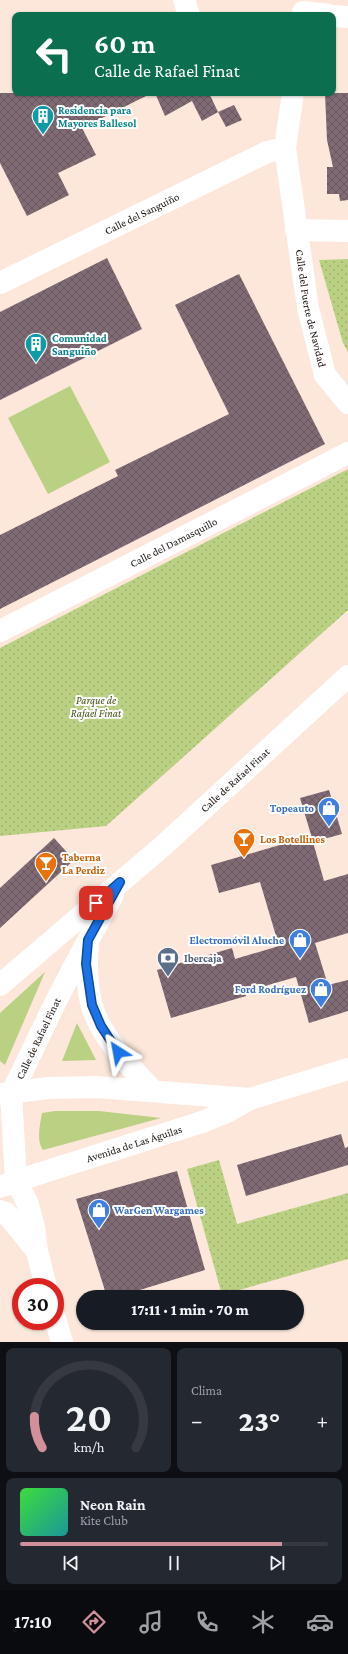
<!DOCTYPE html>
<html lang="es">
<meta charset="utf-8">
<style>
:root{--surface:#171b24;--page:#242831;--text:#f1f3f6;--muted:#9ea1a6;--line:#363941;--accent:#d2909a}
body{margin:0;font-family:"Crimson Pro",serif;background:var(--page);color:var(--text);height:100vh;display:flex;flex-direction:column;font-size:15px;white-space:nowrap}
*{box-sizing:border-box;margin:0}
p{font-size:13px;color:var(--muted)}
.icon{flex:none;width:22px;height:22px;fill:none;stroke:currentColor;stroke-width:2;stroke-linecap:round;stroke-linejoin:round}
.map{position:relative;height:1342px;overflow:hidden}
.panel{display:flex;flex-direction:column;gap:6px;padding:6px;background:#0d0f14;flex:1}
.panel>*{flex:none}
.top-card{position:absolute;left:12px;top:12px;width:324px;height:84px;border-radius:8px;box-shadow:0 1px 3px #0004;background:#0b6e4f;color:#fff;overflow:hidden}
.speed{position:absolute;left:12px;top:1278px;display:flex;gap:8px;font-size:20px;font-weight:700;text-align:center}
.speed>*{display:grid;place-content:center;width:52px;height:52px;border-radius:50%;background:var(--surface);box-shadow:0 1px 3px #0004;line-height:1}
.speed .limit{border:6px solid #d22;background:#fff;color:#111}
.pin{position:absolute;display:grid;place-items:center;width:34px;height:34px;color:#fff;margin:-17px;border-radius:8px;box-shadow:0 2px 6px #0006}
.me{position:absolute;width:44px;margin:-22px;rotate:326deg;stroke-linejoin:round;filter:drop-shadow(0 0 3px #0008)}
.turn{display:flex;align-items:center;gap:14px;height:84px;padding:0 16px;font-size:18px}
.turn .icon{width:52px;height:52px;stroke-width:2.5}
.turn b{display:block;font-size:28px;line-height:34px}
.big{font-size:30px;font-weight:800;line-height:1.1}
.panel .tile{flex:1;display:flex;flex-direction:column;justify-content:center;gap:6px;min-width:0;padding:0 14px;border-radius:8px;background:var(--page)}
.panel .dial{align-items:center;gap:0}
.dial svg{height:104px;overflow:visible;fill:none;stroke:var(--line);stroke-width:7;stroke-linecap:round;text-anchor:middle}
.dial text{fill:var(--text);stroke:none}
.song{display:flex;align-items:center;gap:12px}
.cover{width:48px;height:48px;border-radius:6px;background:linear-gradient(135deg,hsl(120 70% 55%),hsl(180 70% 35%))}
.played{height:4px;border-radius:2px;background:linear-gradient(90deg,var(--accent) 85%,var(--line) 85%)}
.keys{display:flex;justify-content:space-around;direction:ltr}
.heat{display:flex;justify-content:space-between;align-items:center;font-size:22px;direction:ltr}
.panel .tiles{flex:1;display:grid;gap:6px;grid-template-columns:1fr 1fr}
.tile:last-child{grid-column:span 2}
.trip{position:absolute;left:76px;top:1290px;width:228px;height:40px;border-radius:20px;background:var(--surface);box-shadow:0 1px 3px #0004;font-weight:800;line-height:40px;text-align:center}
.dock{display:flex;height:64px;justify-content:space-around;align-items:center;background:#090b0e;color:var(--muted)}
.dock .icon{width:28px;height:28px}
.dock .current{color:var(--accent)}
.dock b{font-size:18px;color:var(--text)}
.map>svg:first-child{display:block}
.grass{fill:#bad082}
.park{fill:url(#park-dots)}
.building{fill:url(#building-cross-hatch)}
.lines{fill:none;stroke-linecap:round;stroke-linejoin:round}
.minor{stroke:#fff;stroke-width:22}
.tertiary{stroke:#fff;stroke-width:22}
.route-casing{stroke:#114b97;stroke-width:10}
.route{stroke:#1a73e8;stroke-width:7}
.labels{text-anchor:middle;stroke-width:4;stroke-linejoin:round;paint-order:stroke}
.culture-label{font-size:11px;font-weight:bold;fill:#0d838f;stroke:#fff;text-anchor:start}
.street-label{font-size:11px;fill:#17100c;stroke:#fff}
.park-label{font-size:11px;font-style:italic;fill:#424f12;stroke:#fff}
.shop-label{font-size:11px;font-weight:bold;fill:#366cbe;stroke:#fff;text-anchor:end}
.food-label{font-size:11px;font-weight:bold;fill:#c56008;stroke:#fff;text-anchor:start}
.service-label{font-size:11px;font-weight:bold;fill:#4e5e75;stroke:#fff;text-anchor:start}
</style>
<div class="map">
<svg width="348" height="1342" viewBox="0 0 348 1342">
<defs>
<pattern id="park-dots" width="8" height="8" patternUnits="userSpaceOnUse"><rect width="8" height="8" fill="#bad082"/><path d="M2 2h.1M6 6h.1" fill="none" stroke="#9fb26f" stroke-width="1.8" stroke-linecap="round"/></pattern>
<pattern id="building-cross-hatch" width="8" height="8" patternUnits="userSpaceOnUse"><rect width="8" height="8" fill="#806b74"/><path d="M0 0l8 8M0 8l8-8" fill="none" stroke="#68575e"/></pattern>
</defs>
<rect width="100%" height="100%" fill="#fce7da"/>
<path class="grass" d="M70,386l40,76 -62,32 -40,-76z
M45,972l-40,93 -5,-4v-48z
M77,1023l19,37 -34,1z
M55,1111h44l62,7 -118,32c-7,-9 -3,-26 -1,-37z"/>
<path class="park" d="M348,259v93l-5,-9 -24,-83z
M348,469v141l-242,216 -106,10v-188z
M219,1160l18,64 111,-31v66l-126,36 -35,-126z"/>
<path class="building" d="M0,93h152l-70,35 14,27 -38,18 11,22 -42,21 -27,-53z
M155,93h54l9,19 -16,9 -10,-20 -27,15z
M325,93h23v107l-8,1 -1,-7h-12v-27h6l-6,-27z
M234,105l8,15 -16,7 -8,-15z
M107,258l35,71 -142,71v-88z
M239,274l86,170 -325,165v-74l118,-59 -3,-6 114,-56 -54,-109z
M329,790l13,44 -29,8 11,39 24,-7v59l-33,10 13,42 20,-5v31l-39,12 -13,-46 -51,15 1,4 -75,22 -14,-48 75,-22 3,11 44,-13 -19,-64 -41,11 -8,-28 100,-29 1,2 -12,-40z
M54,838l20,22 -74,68v-40z
M341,1134l4,14 3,-1v18l-102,31 -9,-31z
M177,1171l28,99 -88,27h-10l-31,-98z"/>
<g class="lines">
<g class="minor">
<path d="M184,0l5,15"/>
<path d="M303,12l26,3"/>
<path d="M333,16l15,1"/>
<path id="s1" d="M293,93l-8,55 23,160 17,67 23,28"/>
<path d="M296,230l52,1"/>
<path id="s2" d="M0,283l267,-131 18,-4"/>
<path id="s3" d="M0,631l348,-178"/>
<path d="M88,945c-2,20 -1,39 3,58 8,32 40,65 62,88"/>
<path id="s4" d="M0,985l164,-140 184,-169"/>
<path id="s5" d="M11,1093c13,-23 23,-47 35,-71 20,-43 44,-85 67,-127"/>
<path d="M11,1093l5,88 11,21 7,25 3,24 9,36"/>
<path d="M0,1211l6,2 31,38"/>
<path d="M55,1318l7,24"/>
</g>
<g class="tertiary">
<path d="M0,1094l48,-6 49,-1 153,12"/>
<path id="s6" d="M0,1187l16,-6 186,-59 27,-11 21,-12 98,-30"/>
</g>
</g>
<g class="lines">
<g class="route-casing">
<path id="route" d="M96,903l24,-21 -32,58 -2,24 6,41 9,21 17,26"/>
</g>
<use href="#route" class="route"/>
</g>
<defs>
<g id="building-pin" transform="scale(1.15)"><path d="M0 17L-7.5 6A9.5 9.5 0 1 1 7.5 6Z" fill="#0f9aa8" stroke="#fff"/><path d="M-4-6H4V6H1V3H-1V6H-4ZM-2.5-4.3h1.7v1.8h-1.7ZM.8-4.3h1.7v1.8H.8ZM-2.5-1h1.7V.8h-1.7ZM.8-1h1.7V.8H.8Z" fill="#fff"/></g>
<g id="shop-pin" transform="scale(1.15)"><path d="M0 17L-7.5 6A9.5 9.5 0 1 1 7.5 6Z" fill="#3f7fe0" stroke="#fff"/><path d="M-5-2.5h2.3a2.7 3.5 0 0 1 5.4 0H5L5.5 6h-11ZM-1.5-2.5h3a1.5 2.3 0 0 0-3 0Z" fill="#fff"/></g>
<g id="bar-pin" transform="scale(1.15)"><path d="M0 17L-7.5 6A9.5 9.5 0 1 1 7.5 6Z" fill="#e8710a" stroke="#fff"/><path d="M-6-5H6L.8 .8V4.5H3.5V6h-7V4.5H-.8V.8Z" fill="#fff"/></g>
<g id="bank-pin" transform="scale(1.15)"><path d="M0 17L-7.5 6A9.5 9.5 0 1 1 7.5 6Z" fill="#5c6f8a" stroke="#fff"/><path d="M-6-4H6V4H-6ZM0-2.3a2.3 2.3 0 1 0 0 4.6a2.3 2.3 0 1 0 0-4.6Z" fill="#fff"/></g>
</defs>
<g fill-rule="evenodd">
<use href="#building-pin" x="43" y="116"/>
<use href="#building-pin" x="36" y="344"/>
<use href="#shop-pin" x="329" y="808"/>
<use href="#bar-pin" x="244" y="839"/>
<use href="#bar-pin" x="46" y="863"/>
<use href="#shop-pin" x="300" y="940"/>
<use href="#bank-pin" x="168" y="958"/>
<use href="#shop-pin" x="321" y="989"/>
<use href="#shop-pin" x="99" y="1210"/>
</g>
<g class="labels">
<g class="culture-label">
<text x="58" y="114">Residencia para<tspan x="58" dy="13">Mayores Ballesol</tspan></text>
<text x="52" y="342">Comunidad<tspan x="52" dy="13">Sanguiño</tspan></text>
</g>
<g class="street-label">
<text dy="4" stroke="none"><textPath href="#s2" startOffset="158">Calle del Sanguiño</textPath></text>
<text dy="4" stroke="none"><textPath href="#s1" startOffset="218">Calle del Fuerte de Navidad</textPath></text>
<text dy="4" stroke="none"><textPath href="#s3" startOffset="195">Calle del Damasquillo</textPath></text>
<text dy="4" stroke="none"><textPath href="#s4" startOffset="312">Calle de Rafael Finat</textPath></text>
<text dy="4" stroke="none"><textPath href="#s5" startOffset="61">Calle de Rafael Finat</textPath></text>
<text dy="4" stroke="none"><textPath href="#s6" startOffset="141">Avenida de Las Águilas</textPath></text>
</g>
<g class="park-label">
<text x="96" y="704">Parque de<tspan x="96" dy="13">Rafael Finat</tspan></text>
</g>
<g class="shop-label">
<text x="314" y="812">Topeauto</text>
<text x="284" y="944">Electromóvil Aluche</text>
<text x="306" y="993">Ford Rodríguez</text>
<text x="114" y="1214" text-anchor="start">WarGen Wargames</text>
</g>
<g class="food-label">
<text x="260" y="843">Los Botellines</text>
<text x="62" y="861">Taberna<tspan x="62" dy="13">La Perdiz</tspan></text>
</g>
<g class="service-label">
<text x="184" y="962">Ibercaja</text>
</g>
</g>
</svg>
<div class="speed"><div class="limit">30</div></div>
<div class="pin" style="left:96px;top:903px;background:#d93025"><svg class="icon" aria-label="arrive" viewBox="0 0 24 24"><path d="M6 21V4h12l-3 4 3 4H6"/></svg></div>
<svg class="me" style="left:118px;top:1052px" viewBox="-20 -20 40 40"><path d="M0-17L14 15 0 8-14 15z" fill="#1a73e8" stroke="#fff" stroke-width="4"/></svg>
<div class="trip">17:11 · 1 min · 70 m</div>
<div class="top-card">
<div class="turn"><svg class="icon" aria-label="left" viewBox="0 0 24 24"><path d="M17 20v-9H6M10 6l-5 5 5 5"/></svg><div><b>60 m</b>Calle de Rafael Finat</div></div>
</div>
</div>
<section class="panel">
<div class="tiles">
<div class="tile dial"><svg viewBox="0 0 100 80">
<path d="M14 69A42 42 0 1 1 86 69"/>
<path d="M14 69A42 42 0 0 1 8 45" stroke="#d2909a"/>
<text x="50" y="56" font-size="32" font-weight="700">20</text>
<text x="50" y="72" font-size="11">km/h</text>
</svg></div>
<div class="tile"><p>Clima</p>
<div class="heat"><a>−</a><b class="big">23°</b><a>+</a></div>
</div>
<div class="tile">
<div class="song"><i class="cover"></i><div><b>Neon Rain</b><p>Kite Club</p></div></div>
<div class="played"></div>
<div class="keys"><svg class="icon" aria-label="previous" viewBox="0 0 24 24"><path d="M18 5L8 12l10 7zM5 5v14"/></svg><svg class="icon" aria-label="pause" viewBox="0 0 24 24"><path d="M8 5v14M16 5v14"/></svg><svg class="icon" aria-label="next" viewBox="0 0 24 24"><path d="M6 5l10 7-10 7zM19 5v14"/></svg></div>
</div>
</div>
</section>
<nav class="dock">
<b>17:10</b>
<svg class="icon current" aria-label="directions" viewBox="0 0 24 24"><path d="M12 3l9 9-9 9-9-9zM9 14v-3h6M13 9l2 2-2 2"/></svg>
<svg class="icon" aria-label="music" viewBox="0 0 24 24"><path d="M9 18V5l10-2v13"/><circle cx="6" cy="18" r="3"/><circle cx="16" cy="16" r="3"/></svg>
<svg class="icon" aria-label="phone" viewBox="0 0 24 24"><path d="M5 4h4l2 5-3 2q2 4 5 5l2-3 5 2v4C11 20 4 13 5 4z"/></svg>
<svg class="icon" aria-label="climate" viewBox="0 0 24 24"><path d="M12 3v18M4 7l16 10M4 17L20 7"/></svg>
<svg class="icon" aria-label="car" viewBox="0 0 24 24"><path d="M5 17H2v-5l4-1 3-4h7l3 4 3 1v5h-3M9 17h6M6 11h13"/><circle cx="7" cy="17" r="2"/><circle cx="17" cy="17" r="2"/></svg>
</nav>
